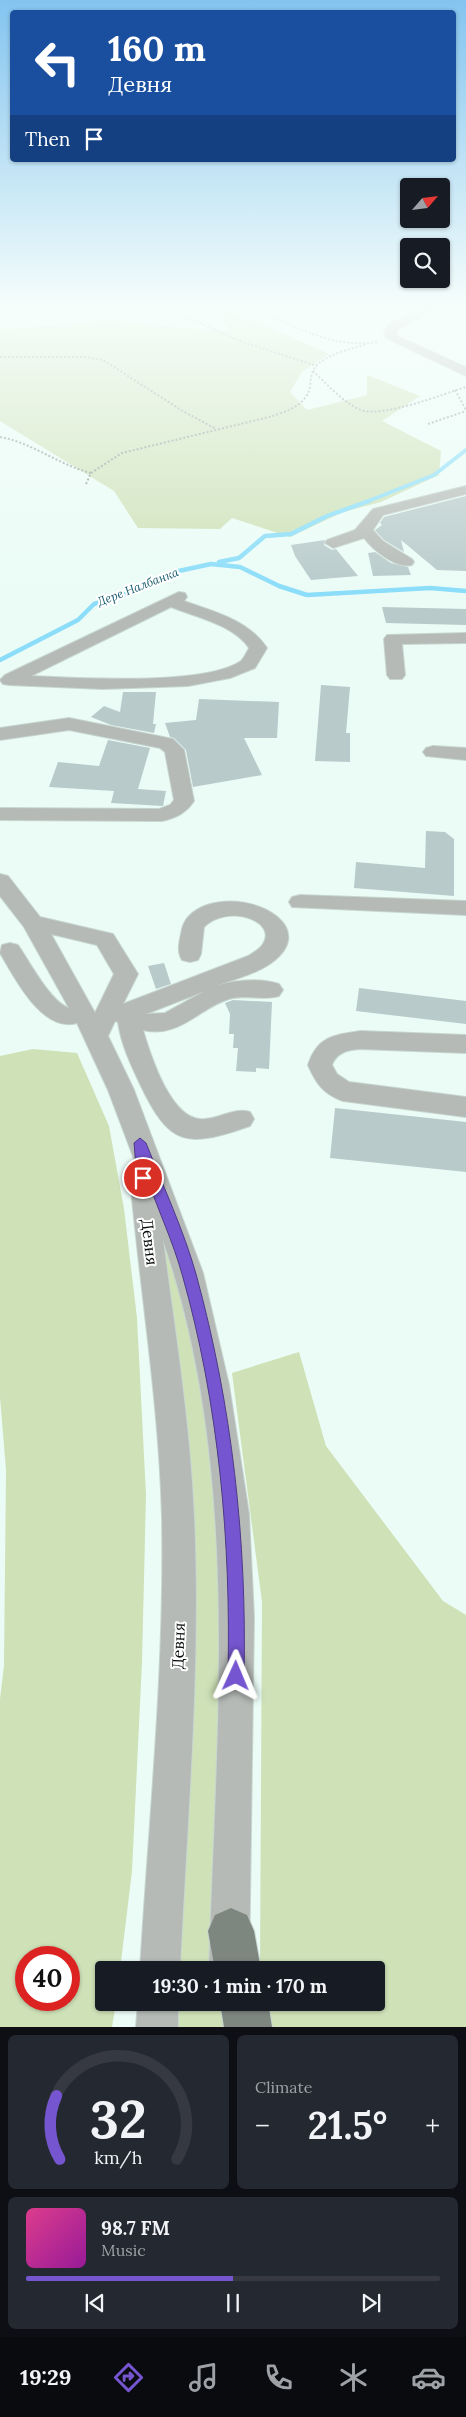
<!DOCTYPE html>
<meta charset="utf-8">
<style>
:root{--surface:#171b24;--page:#242831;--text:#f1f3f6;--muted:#9ea1a6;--line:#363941;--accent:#7656d0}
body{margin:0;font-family:Lora,serif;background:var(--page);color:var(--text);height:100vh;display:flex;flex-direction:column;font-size:19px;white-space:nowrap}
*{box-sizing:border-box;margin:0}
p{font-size:16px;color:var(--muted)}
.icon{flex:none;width:28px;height:28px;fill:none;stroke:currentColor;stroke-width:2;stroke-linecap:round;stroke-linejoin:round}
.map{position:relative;height:2027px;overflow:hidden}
.panel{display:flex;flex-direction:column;gap:8px;padding:8px;background:#0d0f14;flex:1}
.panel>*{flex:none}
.guide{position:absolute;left:10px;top:10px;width:446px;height:152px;border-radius:5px;box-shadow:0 1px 4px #0004;background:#1a4fa0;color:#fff;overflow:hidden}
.needle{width:32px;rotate:62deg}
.controls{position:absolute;left:400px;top:178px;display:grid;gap:10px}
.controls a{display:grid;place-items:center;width:50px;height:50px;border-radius:5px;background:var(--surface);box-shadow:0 1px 4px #0004;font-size:25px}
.speed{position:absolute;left:15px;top:1946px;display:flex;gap:10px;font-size:25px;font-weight:700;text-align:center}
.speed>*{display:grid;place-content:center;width:65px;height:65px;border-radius:50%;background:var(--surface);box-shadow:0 1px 4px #0004;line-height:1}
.speed .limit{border:8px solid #d22;background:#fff;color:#111}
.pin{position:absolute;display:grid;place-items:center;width:42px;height:42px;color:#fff;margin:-21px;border:2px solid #fff;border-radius:50%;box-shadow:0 1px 5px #0007}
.me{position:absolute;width:55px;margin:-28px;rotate:1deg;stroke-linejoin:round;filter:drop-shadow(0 0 4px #0008)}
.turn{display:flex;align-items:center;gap:18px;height:105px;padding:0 15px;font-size:22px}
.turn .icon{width:65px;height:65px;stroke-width:2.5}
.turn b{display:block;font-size:35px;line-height:42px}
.then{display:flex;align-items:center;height:48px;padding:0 15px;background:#0003;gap:10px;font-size:19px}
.big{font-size:38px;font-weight:800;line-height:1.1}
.panel .card{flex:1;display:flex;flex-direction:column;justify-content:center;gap:8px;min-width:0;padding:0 18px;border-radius:8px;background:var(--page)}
.panel .dial{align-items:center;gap:0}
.dial svg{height:130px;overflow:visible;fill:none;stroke:var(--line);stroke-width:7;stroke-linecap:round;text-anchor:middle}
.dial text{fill:var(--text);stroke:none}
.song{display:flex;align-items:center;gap:15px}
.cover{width:60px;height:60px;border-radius:8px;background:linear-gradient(135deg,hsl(330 70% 55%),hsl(300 70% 35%))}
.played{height:5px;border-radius:2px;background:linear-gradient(90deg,var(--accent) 50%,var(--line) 50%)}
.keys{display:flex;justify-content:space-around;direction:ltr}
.heat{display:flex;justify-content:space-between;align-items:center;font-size:28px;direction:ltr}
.panel .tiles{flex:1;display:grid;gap:8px;grid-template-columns:1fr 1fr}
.card:last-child{grid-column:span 2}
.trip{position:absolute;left:95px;top:1961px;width:290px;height:50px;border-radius:5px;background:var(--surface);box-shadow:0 1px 4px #0004;font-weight:800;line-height:50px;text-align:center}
.tab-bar{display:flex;height:80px;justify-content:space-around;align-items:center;background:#090b0e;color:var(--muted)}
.tab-bar .icon{width:35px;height:35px}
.tab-bar .current{color:var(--accent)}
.tab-bar b{font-size:22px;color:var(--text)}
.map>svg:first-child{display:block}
.green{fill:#cee1b7;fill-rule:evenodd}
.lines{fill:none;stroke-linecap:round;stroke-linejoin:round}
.stream-far1{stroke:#8bddf9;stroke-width:4}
.stream{stroke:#8bddf9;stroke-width:4.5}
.building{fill:#b8caca}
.minor-casing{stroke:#c7d6d1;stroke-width:2}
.major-casing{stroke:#c7d6d1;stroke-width:2}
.path{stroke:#909c98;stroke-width:2;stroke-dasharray:2 2;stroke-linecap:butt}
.minor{fill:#b5bab6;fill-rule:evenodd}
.major{fill:#7e877f;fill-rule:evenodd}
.route{fill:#7656d0;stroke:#4d3887}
.labels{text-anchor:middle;stroke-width:4;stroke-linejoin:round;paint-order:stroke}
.far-water-label{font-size:12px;font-style:italic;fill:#15596c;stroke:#fff}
.near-street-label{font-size:16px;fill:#080d0c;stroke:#fff}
</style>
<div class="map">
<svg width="466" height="2027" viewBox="0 0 466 2027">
<rect width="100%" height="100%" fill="#ebfcf6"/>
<path class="green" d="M215,308l51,18 63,28 -27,18 -12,20 17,18 60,-15v-20l53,21 -38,25 59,30 -2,24 -58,27 -38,10 -53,25 -58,-19 -12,11 -82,-1 -24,-37 -114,-70v-92l113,-7 118,9z
M33,1049l44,4 32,73 15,83 13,109 9,177 -4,167 -10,209 -12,99h-16v32l12,1 -4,24h-112v-328l4,-33 2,-196 -6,-73v-341zM26,1958h43v42h-43z
M171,1222l62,292 -4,456h-68l18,-333 -32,-406z
M299,1352l27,94 117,155 23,14v412h-201l-5,-24 116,-1v-32h-116l2,-368 -30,-229z
M159,2003h69l-1,24h-69z"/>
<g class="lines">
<path class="stream-far1" d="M366,502l68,-27 32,-25"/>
<path class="stream" d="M219,562l20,-4 26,-22 26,-2 36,-18 42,-15
M0,660l78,-40 16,-16 27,-8 53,-24 37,-8 29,3 39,19 28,9 123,-7 36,3"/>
</g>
<path class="building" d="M466,496v75l-29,-1 -36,-30 3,12 -20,-12 -9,-10 7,-5 -2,-2 4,-6z
M325,540l-1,5 8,5 4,-1 22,27 -47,4 -16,-24 -4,-11z
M375,552l16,11 17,4 3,8 -38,1 -5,-23z
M382,607l84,2v16l-80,-2z
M321,685l29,2 -4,46h4v29l-35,-1z
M123,692h33l-3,32h3l-2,9 -43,-8 -20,-8 13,-11 16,6z
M199,699l80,3 -2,36h-33l18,37 -69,12 -7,-37 -12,-12 -4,-1 -5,-14 31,-3z
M108,740l42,8 -12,41 28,2 -3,15 -52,-3 3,-12 -65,-4 9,-25 41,4z
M426,831l19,1 9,7v57l-100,-8 2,-26 69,6z
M164,963l7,21 -15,5 -8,-23z
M359,988l107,13v23l-110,-13z
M233,1000l39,2 -3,67 -13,-1v4l-20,-1 2,-23h-5l1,-14h-5l1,-20 -5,-11z
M335,1108l131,14v50l-136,-14z"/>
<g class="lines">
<g class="minor-casing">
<path id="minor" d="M422,308h15l-40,22v6l69,31v9l-80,-38 -2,-5 4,-8z
M466,486v8l-83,21 -10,15 10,11 29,18 2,3 -2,3c-16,4 -39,-15 -48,-27l-31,10 -8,-5 2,-3 28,-10 18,-21z
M179,592l6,1 2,4 -3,4c31,11 64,19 83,47l-12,20 -25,10 -42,8 -85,3 -94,-4 -6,-1 -3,-4 5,-5zM171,607c25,10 63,18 78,41 -2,4 -5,10 -8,13 -36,25 -164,17 -210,15z
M466,633v10l-64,1 3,31 -3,4h-12l-3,-4 -3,-36 3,-4z
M69,718l104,21 11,11 10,51c-8,12 -18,17 -32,20l-162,-1v-12l159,1 11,-4 4,-5 -9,-48 -5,-4 -91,-18 -69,10v-12z
M433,746l33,2v12l-40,-4 -3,-4 3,-4z
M0,874l8,2 32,41 73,17 25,40 -15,30 125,-48c5,-3 12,-7 15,-12 15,-23 -35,-41 -59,-17l-3,27 -3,6 -8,2 -8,-2c-5,-8 -3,-17 -1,-26 2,-16 12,-24 26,-29 49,-16 118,26 58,62 -14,8 -32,13 -47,18 20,-5 42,-7 61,-1l4,6 -4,6c-16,5 -34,-2 -50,3 -30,9 -50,40 -86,31 8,27 29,93 62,89 16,-1 30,-12 45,-7l4,7 -4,7c-64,22 -80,21 -110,-42 -9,-19 -19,-40 -22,-62l-3,-1 -7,15 26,54 69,183 26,112 20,129 5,103 -5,353h-40c7,-240 34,-499 -46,-730 12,92 27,184 31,277 7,151 -7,302 -14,453h-40c9,-151 25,-302 22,-453 -3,-117 -23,-233 -33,-350l5,-8 -26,-69 -31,-67c-35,10 -62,-45 -77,-70l2,-8 8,-2 8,2c11,16 33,58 51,63l-45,-81 -24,-31zM51,934l46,11 17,29 -19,39zM205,991l-40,22 -19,1z
M300,895l166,6v14l-174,-8 -3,-5 3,-5z
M360,1031l106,4v18l-106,-4c-12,1 -23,3 -28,16l5,9 12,8 117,15v20l-123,-16c-20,-7 -27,-18 -35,-36 9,-28 25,-30 52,-34z
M138,2002h40v25h-42z"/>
</g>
<g class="major-casing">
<path id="major" d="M231,1908l16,7 7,16 7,39h-46l-7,-39 7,-16z
M220,2002h48l4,25h-48z"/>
</g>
<path class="path" d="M167,308l73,33 77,25
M254,308c40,18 78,41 123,34
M0,357h85l18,3 78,50 35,19
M313,371c14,13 29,31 48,39 22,8 82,-16 105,-23
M455,390l11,20
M428,424l38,-13
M0,437c33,6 59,28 91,36
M86,484l5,-11 31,-20 147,-36c16,-5 37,-11 41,-30 1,-8 1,-16 7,-22 13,-12 34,-16 50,-21"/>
<use href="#minor" class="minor"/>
<use href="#major" class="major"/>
</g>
<linearGradient id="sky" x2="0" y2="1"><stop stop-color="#83c4ef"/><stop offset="0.52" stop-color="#f6fefb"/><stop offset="1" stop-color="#f6fefb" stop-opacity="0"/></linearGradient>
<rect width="466" height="592" fill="url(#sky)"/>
<path class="route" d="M140,1138l6,5c17,43 38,88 50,131 36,131 51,267 48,402l-2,6 -6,3 -6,-3 -2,-6c3,-134 -9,-272 -46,-402 -9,-32 -23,-62 -34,-93l-5,2 -6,-5 -3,-35z"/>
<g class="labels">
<g class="far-water-label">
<text transform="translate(138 587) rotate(-21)" y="4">Дере Налбанка</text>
</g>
<g class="near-street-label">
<text transform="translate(150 1242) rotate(83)" y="6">Девня</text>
<text transform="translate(178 1646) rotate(-88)" y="6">Девня</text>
</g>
</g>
</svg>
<div class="controls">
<a><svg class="needle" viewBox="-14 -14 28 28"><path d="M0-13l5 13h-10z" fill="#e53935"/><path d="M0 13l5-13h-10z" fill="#9ea1a6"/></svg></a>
<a><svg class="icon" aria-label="search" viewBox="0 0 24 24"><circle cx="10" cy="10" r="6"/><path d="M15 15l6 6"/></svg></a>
</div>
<div class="speed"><div class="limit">40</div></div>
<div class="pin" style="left:143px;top:1178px;background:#d93025"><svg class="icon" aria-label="arrive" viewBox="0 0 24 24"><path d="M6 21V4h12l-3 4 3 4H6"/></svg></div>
<svg class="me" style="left:236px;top:1676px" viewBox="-20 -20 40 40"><path d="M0-17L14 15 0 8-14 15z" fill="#7656d0" stroke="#fff" stroke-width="4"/></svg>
<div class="trip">19:30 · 1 min · 170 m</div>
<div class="guide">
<div class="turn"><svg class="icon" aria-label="left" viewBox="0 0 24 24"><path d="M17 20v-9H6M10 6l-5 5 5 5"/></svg><div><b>160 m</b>Девня</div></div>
<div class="then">Then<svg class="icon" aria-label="arrive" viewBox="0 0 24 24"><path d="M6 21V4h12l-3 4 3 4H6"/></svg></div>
</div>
</div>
<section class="panel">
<div class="tiles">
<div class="card dial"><svg viewBox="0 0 100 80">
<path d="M14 69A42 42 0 1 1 86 69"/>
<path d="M14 69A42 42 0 0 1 12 30" stroke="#7656d0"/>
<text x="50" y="56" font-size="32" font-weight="700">32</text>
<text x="50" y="72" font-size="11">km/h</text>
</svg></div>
<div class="card"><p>Climate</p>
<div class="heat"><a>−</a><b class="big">21.5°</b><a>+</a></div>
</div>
<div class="card">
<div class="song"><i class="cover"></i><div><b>98.7 FM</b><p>Music</p></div></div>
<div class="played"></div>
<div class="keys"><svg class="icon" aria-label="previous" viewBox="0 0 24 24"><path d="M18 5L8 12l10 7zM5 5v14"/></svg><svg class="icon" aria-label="pause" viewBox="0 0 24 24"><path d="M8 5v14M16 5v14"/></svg><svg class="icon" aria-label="next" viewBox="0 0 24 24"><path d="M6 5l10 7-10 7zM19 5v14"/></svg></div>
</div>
</div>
</section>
<nav class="tab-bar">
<b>19:29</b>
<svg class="icon current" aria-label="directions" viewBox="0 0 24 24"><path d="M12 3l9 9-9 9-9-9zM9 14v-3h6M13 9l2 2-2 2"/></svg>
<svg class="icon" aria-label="music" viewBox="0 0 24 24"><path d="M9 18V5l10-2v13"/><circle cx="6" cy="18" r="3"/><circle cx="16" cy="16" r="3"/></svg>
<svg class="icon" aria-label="phone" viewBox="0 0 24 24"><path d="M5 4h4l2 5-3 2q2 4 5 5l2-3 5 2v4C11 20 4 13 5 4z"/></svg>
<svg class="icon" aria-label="climate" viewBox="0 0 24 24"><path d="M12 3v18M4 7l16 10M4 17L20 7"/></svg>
<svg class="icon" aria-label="car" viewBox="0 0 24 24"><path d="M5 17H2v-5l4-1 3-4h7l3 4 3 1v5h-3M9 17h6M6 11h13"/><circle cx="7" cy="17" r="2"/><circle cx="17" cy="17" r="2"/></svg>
</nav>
